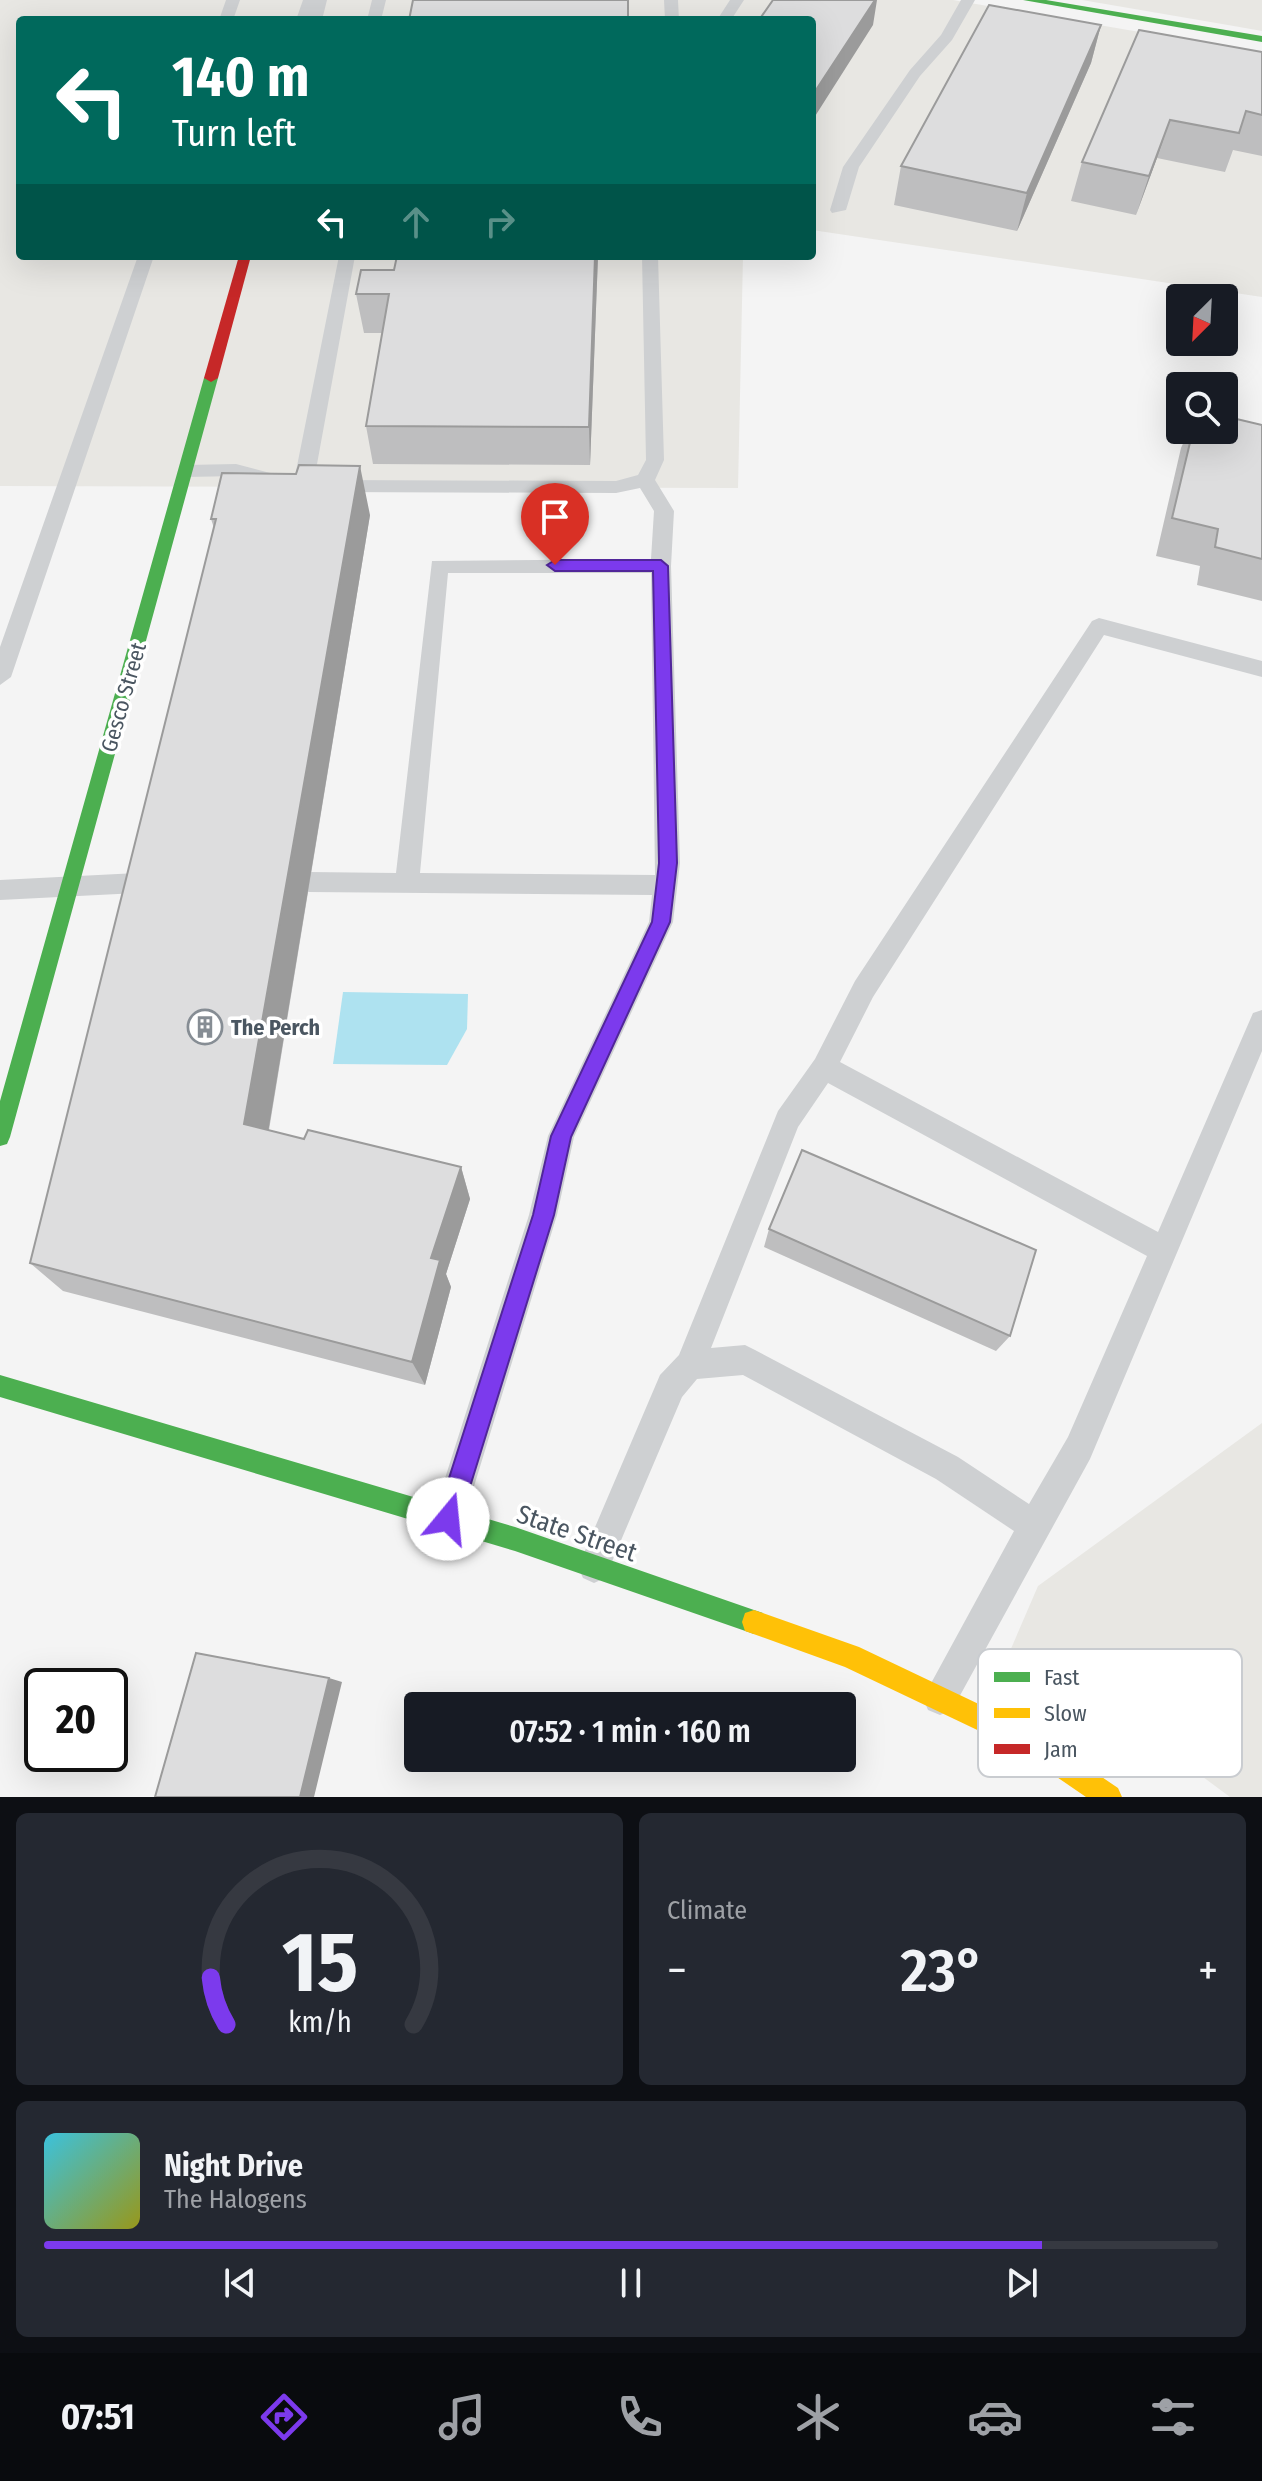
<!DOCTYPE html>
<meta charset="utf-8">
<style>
:root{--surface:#171b24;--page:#242831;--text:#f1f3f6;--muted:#9ea1a6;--line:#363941;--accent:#7c3aed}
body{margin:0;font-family:"Fira Sans Condensed",sans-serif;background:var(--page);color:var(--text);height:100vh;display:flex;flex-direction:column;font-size:30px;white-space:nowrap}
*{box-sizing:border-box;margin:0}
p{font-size:26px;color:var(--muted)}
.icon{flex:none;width:44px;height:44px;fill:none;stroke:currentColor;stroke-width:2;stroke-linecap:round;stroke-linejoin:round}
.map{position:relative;height:1797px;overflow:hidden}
.side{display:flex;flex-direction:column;gap:16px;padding:16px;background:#0d0f14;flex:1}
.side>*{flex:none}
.guide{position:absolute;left:16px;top:16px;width:800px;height:244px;border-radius:8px;box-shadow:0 8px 32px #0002;background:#00695c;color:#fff;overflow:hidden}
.needle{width:52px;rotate:204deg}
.tools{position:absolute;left:1166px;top:284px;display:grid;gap:16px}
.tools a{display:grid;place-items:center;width:72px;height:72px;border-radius:8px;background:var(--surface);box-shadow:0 8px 32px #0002;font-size:40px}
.speed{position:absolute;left:24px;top:1668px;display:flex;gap:16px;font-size:40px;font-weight:700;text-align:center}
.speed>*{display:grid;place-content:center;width:104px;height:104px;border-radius:50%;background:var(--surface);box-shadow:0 8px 32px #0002;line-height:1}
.speed .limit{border:4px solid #111;border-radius:12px;background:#fff;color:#111}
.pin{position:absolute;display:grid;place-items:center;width:68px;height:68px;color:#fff;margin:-82px -34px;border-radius:50% 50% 50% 0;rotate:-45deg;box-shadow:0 0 8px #0007}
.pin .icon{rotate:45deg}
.me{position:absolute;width:88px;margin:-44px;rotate:17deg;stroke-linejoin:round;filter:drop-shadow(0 0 6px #0008)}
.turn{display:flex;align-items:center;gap:28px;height:168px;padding:0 24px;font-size:36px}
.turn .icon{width:104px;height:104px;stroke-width:2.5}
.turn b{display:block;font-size:56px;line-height:68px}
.lanes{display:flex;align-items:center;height:76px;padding:0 24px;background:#0003;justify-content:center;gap:40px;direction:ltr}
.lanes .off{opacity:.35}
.big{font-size:60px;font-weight:600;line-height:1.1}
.side .tile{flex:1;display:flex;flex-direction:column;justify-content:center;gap:12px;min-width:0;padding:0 28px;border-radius:12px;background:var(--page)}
.side .dial{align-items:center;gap:0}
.dial svg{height:208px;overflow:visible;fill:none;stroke:var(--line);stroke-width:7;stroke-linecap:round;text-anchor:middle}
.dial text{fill:var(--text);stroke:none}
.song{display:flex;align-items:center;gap:24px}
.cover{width:96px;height:96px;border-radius:12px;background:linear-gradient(135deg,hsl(190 70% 55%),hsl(60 70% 35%))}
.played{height:8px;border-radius:4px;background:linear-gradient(90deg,var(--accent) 85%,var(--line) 85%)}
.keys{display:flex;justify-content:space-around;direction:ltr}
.heat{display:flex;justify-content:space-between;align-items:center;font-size:44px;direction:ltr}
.side .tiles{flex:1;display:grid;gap:16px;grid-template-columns:1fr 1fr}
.tile:last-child{grid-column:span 2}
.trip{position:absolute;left:404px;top:1692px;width:452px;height:80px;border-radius:8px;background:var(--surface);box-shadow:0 8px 32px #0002;font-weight:600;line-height:80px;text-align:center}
.tab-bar{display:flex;height:128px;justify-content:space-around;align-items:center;background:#090b0e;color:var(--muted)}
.tab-bar .icon{width:56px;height:56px}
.tab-bar .selected{color:var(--accent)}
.tab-bar b{font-size:36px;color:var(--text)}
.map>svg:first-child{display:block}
.commercial{fill:#e8e7e3}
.water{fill:#aee2f0}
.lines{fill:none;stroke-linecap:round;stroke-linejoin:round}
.lane{fill:#ced0d2;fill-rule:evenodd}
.street{fill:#ced0d2;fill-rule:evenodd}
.fast{fill:#4caf50;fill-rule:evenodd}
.slow{fill:#ffc107;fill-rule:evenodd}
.jam{fill:#c62828;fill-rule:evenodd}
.wall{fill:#bebebf}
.shaded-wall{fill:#9b9b9b}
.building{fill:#ddddde;stroke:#9b9b9b;stroke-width:2}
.route{fill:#7c3aed;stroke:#51269a;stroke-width:2}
.labels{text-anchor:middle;stroke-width:7;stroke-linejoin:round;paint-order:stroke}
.street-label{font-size:22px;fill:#4a5661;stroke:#fff}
.poi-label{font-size:22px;font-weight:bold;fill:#4a5661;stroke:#fff;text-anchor:start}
.near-street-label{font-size:26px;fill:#4a5661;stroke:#fff}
.key{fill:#fff;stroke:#c9ccd0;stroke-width:2}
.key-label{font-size:22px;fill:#4a5661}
</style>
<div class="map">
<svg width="1262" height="1797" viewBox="0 0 1262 1797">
<rect width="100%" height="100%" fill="#f4f4f4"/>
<path class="commercial" d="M0,0h953l309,53v244l-450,-67v-210h-792v236h723l-5,232 -738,-2z
M1082,0h180v31l-34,-6z
M1262,1423v374h-32l-50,-37 -170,-109 28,-65z"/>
<path class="water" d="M343,992l125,2 -1,35 -20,36 -114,-1z"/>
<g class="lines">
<path class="lane" d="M226,0h14l-7,20h-14z
M372,0h14l-5,20h-14z
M664,0h14l1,20h-14z
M730,0h14l-13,20h-14z
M961,0h14l-23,40 -32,36 -61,91 -13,43 -14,3 -2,-3 13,-43 67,-97 31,-35z
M138,256h16l-143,421 -11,8v-38z
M339,256h16l-42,230 -10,6 -10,-6z
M642,256h16l6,204 -9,20 19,31 -3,55 9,297 -7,59 -99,215 -17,78 -93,304 -5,11 -11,5 -11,-5 -5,-11 97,-304 19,-79 101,-214 3,-27 -343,-3 -8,-3 -4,-7 4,-7 8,-3 87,1 36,-312 219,-2 3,-48 -14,-23 -24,5 -285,-1 -10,-6 10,-6 285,1 22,-6 8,-15zM448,573h203l4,302 -235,-2z
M236,464l53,14 3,5 -10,6 -46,-13 -49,1 -9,-6 9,-6z
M1099,618l163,43v16l-158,-42 -231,362 -33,65 318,170 95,-219 9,-3v41l-172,408 -138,251 -12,5 -12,-5 -5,-12 91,-167 -78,-52 -193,-104 -46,4 -15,18 -77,181 -11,5 -11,-5 -5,-11 82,-192 19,-20 99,-244 37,-52 40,-78 237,-360zM828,1083l319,173 -79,181 -39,67 -71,-47 -203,-107 -10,-5 -34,3 87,-221z
M157,872l8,3 4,7 -4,7 -8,3 -157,8v-20z"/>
<path class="street" d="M303,0h24l-5,20h-26z"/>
<path class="fast" d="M1023,0h23l216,36v6z
M211,374l7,4 -208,759 -3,7 -7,2v-45l204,-723z
M0,1375l515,152 239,83 9,3 3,9 -3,9 -9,3 -239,-83 -515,-154z"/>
<path class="slow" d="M754,1610l105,37 172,82 87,59 4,9h-36l-73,-50 -168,-80 -100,-36 -3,-9 3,-9z"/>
<path class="jam" d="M239,256h12l-33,122 -7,4 -7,-4z"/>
</g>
<path class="wall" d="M1101,25l-10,38 -74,168 -123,-26 7,-39z
M1262,52v104l-29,-6 -8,22 -68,-14 -21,57 -65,-14 11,-39z
M397,256h201l-8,209 -217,-1 -7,-38 16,-93h-18l-8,-39 38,-24z
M1262,425v176l-65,-16 3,-19 -44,-10 25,-108 8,-18h35z
M370,515l-101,615 35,9 157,28 9,32 -24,75 5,13 -26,98 -362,-94 -33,-28 184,-735 -3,-9z
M769,1229l241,107 -14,15 -232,-104z"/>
<path class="shaded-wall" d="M875,0h2l-4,25 -61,96v-25z
M1101,25l-10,38 -74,168 10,-38z
M1170,120l-13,38 -21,57 13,-39z
M595,256h3l-8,209 -1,-38z
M360,466l10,49 -106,642 -20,-33z
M461,1167l9,32 -24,75 5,13 -26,98 -13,-23 19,-104z
M329,1678l13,4 -28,115h-14z"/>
<path class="building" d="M413,0h215v20h-219z
M773,0h102l-63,96v-76h-53z
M989,5l112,20 -74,168 -126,-27z
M1139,30l123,22v63l-16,-4 -7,22 -69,-13 -21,56 -67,-14z
M397,256h198l-6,171 -223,-1 23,-132h-33l5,-24h33z
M1224,416l38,9v134l-47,-12 3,-18 -46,-11 21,-88h31z
M299,465l61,1 -116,658 60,15 4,-9 153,37 -30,91 9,2 -28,102 -382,-99 186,-744h-5l11,-46 74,1z
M802,1150l234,100 -26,86 -241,-107z
M196,1653l133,25 -29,119h-145z"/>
<path class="route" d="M555,560h106l7,6 9,297 -7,59 -99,215 -17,78 -94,304 -4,8 -8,4 -8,-4 -4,-8 97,-304 18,-79 101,-214 7,-59 -6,-292h-98l-8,-6z"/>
<defs>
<g id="building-ring" transform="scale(1.8)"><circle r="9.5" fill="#fff" stroke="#868d94" stroke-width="1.5"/><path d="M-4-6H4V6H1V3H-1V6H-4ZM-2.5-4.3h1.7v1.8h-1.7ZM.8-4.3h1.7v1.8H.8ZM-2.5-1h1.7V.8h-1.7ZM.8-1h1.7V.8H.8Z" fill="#868d94"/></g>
</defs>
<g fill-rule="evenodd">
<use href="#building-ring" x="205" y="1027"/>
</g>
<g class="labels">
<g class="street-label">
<text transform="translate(123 697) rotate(-74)" y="8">Gesco Street</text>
</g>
<g class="poi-label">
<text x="231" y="1035">The Perch</text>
</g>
<g class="near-street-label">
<text transform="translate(577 1533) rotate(19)" y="9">State Street</text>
</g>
</g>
<rect x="978" y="1649" width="264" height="128" rx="12" class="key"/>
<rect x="994" y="1672" width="36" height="10" fill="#4caf50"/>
<rect x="994" y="1708" width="36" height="10" fill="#ffc107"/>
<rect x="994" y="1744" width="36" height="10" fill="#c62828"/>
<g class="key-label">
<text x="1044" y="1685">Fast</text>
<text x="1044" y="1721">Slow</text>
<text x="1044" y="1757">Jam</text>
</g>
</svg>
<div class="tools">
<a><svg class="needle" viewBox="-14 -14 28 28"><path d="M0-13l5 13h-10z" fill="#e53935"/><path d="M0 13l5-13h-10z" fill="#9ea1a6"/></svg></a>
<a><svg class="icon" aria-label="search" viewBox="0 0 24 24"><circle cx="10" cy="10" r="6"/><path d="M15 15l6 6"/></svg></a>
</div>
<div class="speed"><div class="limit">20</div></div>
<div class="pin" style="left:555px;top:565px;background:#d93025"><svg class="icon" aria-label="arrive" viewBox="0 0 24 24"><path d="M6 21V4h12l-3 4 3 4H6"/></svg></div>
<svg class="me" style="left:448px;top:1519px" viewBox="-20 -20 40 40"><circle r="19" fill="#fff"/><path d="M0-13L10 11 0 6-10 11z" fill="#7c3aed"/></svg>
<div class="trip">07:52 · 1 min · 160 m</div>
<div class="guide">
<div class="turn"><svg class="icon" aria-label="left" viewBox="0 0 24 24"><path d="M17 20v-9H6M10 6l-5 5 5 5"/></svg><div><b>140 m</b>Turn left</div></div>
<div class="lanes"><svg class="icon" aria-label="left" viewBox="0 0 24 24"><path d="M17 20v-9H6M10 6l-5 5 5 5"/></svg><svg class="icon off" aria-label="ahead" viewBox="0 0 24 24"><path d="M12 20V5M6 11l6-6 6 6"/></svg><svg class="icon off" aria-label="right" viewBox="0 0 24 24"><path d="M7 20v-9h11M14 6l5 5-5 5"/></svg></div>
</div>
</div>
<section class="side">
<div class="tiles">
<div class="tile dial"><svg viewBox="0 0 100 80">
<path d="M14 69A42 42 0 1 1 86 69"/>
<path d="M14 69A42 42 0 0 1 8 51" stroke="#7c3aed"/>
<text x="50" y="56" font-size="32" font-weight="700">15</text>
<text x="50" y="72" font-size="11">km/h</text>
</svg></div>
<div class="tile"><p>Climate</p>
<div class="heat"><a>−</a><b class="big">23°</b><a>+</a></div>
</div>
<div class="tile">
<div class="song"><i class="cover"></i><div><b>Night Drive</b><p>The Halogens</p></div></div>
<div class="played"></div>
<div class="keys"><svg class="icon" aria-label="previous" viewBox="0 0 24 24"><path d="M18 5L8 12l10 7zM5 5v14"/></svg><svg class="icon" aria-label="pause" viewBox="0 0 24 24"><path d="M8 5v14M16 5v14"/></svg><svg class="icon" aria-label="next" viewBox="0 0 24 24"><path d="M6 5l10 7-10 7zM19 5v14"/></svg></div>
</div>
</div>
</section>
<nav class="tab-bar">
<b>07:51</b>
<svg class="icon selected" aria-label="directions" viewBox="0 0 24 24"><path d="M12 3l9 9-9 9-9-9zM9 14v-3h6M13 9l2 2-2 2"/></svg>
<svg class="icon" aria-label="music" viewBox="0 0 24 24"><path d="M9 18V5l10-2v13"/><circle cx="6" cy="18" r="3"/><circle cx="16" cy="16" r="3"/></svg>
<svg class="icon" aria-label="phone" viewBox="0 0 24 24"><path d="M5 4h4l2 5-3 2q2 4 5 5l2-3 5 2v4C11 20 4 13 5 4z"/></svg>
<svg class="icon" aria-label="climate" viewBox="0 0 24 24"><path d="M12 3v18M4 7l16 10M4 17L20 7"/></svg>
<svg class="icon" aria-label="car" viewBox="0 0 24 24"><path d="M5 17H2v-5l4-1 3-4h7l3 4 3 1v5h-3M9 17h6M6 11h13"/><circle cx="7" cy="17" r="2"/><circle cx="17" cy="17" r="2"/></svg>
<svg class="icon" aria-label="filters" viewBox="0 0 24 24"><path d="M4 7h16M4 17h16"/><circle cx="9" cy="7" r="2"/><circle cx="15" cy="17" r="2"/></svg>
</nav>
